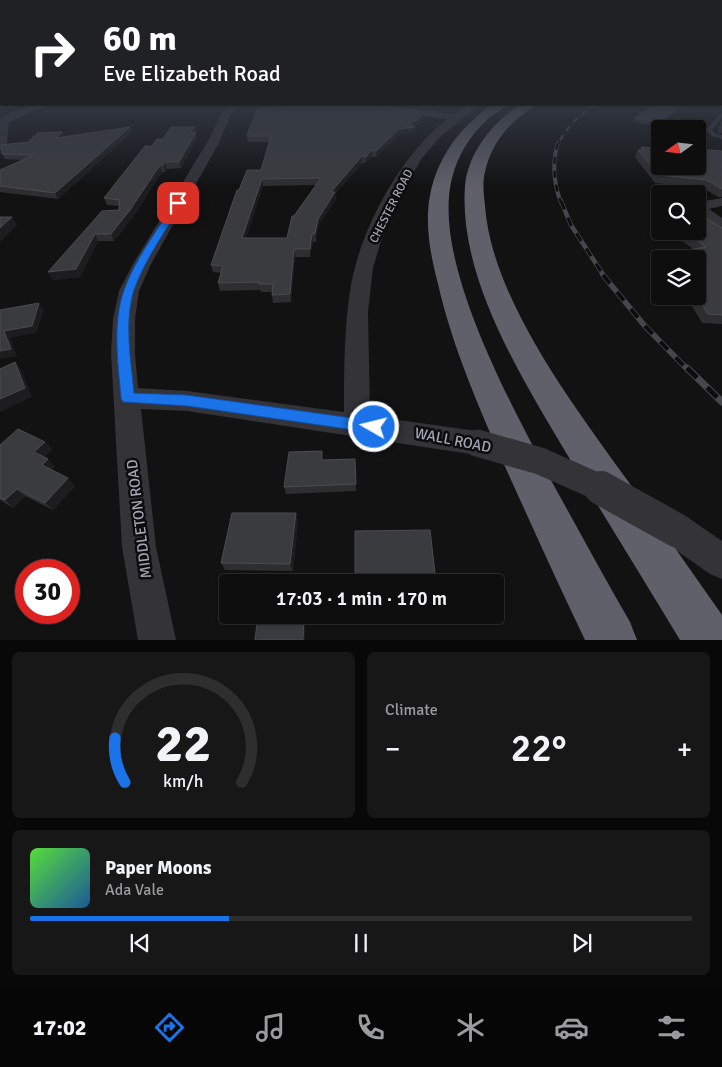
<!DOCTYPE html>
<meta charset="utf-8">
<style>
:root{--surface:#0e0e0e;--page:#171717;--text:#f1f3f6;--muted:#9b9c9e;--line:#2e2e2e;--accent:#1a73e8}
body{margin:0;font-family:Signika,sans-serif;background:var(--page);color:var(--text);height:100vh;display:flex;flex-direction:column;font-size:19px;white-space:nowrap}
*{box-sizing:border-box;margin:0}
p{font-size:16px;color:var(--muted)}
.icon{flex:none;width:28px;height:28px;fill:none;stroke:currentColor;stroke-width:2;stroke-linecap:round;stroke-linejoin:round}
.map{position:relative;height:640px;overflow:hidden}
.side{display:flex;flex-direction:column;gap:12px;padding:12px;background:#080808;flex:1}
.side>*{flex:none}
.banner{position:absolute;left:0px;top:0px;width:722px;height:105px;box-shadow:0 1px 4px #0004,0 0 0 1px var(--line);background:#202124;color:#fff;overflow:hidden}
.needle{width:32px;rotate:255deg}
.fabs{position:absolute;left:651px;top:120px;display:grid;gap:10px}
.fabs a{display:grid;place-items:center;width:55px;height:55px;border-radius:5px;background:var(--surface);box-shadow:0 1px 4px #0004,0 0 0 1px var(--line);font-size:25px}
.speed{position:absolute;left:15px;top:559px;display:flex;gap:10px;font-size:25px;font-weight:700;text-align:center}
.speed>*{display:grid;place-content:center;width:65px;height:65px;border-radius:50%;background:var(--surface);box-shadow:0 1px 4px #0004,0 0 0 1px var(--line);line-height:1}
.speed .limit{border:8px solid #d22;background:#fff;color:#111}
.pin{position:absolute;display:grid;place-items:center;width:42px;height:42px;color:#fff;margin:-21px;border-radius:10px;box-shadow:0 2px 8px #0006}
.me{position:absolute;width:55px;margin:-28px;rotate:278deg;stroke-linejoin:round;filter:drop-shadow(0 0 4px #0008)}
.turn{display:flex;align-items:center;gap:18px;height:105px;padding:0 20px;font-size:22px}
.turn .icon{width:65px;height:65px;stroke-width:2.5}
.turn b{display:block;font-size:35px;line-height:42px}
.big{font-size:38px;font-weight:600;line-height:1.1}
.side .widget{flex:1;display:flex;flex-direction:column;justify-content:center;gap:8px;min-width:0;padding:0 18px;border-radius:8px;background:var(--page)}
.side .dial{align-items:center;gap:0}
.dial svg{height:130px;overflow:visible;fill:none;stroke:var(--line);stroke-width:7;stroke-linecap:round;text-anchor:middle}
.dial text{fill:var(--text);stroke:none}
.song{display:flex;align-items:center;gap:15px}
.cover{width:60px;height:60px;border-radius:8px;background:linear-gradient(135deg,hsl(110 70% 55%),hsl(210 70% 35%))}
.played{height:5px;border-radius:2px;background:linear-gradient(90deg,var(--accent) 30%,var(--line) 30%)}
.keys{display:flex;justify-content:space-around;direction:ltr}
.heat{display:flex;justify-content:space-between;align-items:center;font-size:28px;direction:ltr}
.side .tiles{flex:1;display:grid;gap:12px;grid-template-columns:1fr 1fr}
.widget:last-child{grid-column:span 2}
.trip{position:absolute;left:219px;top:574px;width:285px;height:50px;border-radius:5px;background:var(--surface);box-shadow:0 1px 4px #0004,0 0 0 1px var(--line);font-weight:600;line-height:50px;text-align:center}
.tab-bar{display:flex;height:80px;justify-content:space-around;align-items:center;background:#060606;color:var(--muted)}
.tab-bar .icon{width:35px;height:35px}
.tab-bar .active{color:var(--accent)}
.tab-bar b{font-size:22px;color:var(--text)}
.map>svg:first-child{display:block}
.lines{fill:none;stroke-linecap:round;stroke-linejoin:round}
.service{fill:#333338;fill-rule:evenodd}
.minor{fill:#333338;fill-rule:evenodd}
.motorway{fill:#5f6069;fill-rule:evenodd}
.rail-far4-casing{stroke:#46464d;stroke-width:2.5}
.rail-far3-casing{stroke:#46464d;stroke-width:4}
.rail-far2-casing{stroke:#46464d;stroke-width:4.5}
.rail-far1-casing{stroke:#46464d;stroke-width:5.5}
.rail-casing{stroke:#46464d;stroke-width:7}
.rail-far4{stroke:#0d0d0e;stroke-width:2;stroke-dasharray:5.5;stroke-linecap:butt}
.rail-far3{stroke:#0d0d0e;stroke-width:2.5;stroke-dasharray:7;stroke-linecap:butt}
.rail-far2{stroke:#0d0d0e;stroke-width:3;stroke-dasharray:9;stroke-linecap:butt}
.rail-far1{stroke:#0d0d0e;stroke-width:4;stroke-dasharray:11;stroke-linecap:butt}
.rail{stroke:#0d0d0e;stroke-width:5;stroke-dasharray:14;stroke-linecap:butt}
.minor-bridge-far1{stroke:#333338;stroke-width:27}
.minor-bridge{stroke:#333338;stroke-width:34}
.wall{fill:#2e2e31;fill-rule:evenodd}
.shaded-wall{fill:#1d1d1f}
.building{fill:#3a3b3f;stroke:#4b4b51;fill-rule:evenodd}
.route{fill:#1a73e8;stroke:#114b97}
.labels{text-anchor:middle;stroke-width:5;stroke-linejoin:round;paint-order:stroke}
.street-label{font-size:12px;fill:#a3a5b4;stroke:#0d0d0e}
.near-street-label{font-size:15px;fill:#a3a5b4;stroke:#0d0d0e}
</style>
<div class="map">
<svg width="722" height="640" viewBox="0 0 722 640">
<rect width="100%" height="100%" fill="#121213"/>
<g class="lines">
<path class="service" d="M720,114h2v4l-10,12 4,4 6,1v4l-10,-3 -6,-6z"/>
<path class="minor" d="M36,104h14l-41,18 -2,21 -3,5 -4,2v-31l12,-7z
M231,104h10l-10,10 -11,27 -69,123 -12,27 -4,28v34l3,35 49,3 157,21c0,-40 0,-81 6,-121 9,-60 49,-134 97,-172l-91,-12 -5,-3h25l78,10 15,-10h11l-39,32 -19,22 -22,38 -19,45 -8,27 -5,44 2,104 107,15 10,3 4,9 -4,9 -10,3 -290,-44 -46,-2 15,138 20,93h-38l-16,-93 -11,-194 2,-34 6,-28 14,-27 75,-123 14,-28z
M722,198v8l-13,3 13,9v13l-6,-2 -18,-14v-13z
M678,515l12,4 32,22v38l-12,-5 -44,-31 -4,-12 4,-12z"/>
<path class="motorway" d="M493,104h14c-5,6 -12,9 -18,14 -18,16 -31,36 -37,60 -22,86 66,239 106,315 24,43 47,86 72,129l7,18h-52c-27,-56 -52,-112 -78,-169 -27,-61 -54,-122 -69,-187 -6,-23 -11,-47 -10,-71 2,-46 28,-84 65,-109z
M521,104h14c-5,7 -14,11 -20,17 -15,13 -26,31 -30,51 -3,12 -1,23 0,34 7,96 95,208 150,285 29,41 58,83 87,124v25h-42c-36,-60 -73,-119 -109,-179 -46,-78 -113,-181 -106,-275 3,-34 29,-65 56,-82z"/>
<g class="rail-far4-casing">
<path id="rail-far4" d="M558,145c8,-19 22,-31 39,-41"/>
</g>
<g class="rail-far3-casing">
<path id="rail-far3" d="M558,143c-6,19 -4,41 3,60"/>
</g>
<g class="rail-far2-casing">
<path id="rail-far2" d="M561,201l10,24 33,51"/>
</g>
<g class="rail-far1-casing">
<path id="rail-far1" d="M603,275l41,50 44,45"/>
</g>
<g class="rail-casing">
<path id="rail" d="M687,368l35,34"/>
</g>
<use href="#rail-far4" class="rail-far4"/>
<use href="#rail-far3" class="rail-far3"/>
<use href="#rail-far2" class="rail-far2"/>
<use href="#rail-far1" class="rail-far1"/>
<use href="#rail" class="rail"/>
<path class="minor-bridge-far1" d="M477,443l63,18 63,28"/>
<path class="minor-bridge" d="M601,488l77,43"/>
</g>
<path class="wall" d="M389,104h66h-20l-4,5z
M656,104h30l-29,22 -24,-4 2,-4z
M424,118l-6,7 -3,1v6l-16,3 -23,22h-4l-7,6h-3l-27,31 1,5 -18,27 -2,16h-3l-3,15h-15l-4,45 -18,1 -1,-8v-3h-11l-1,-2 -40,1 -2,-8 3,-10 -8,-1 -2,-7 28,-75 22,-20 8,-28h-21l-1,-6zM316,185l-22,31 -7,22h-41l17,-52z
M722,120v13l-5,-1z
M130,127l1,6 -73,66 -58,-7v-22l23,-10 -18,-1 -3,-5 62,-17z
M194,127l3,11 -16,30 -14,1 -2,3h-3l-29,45 -19,24h-16l-18,36 -27,3 -5,-8 71,-62v-4l-12,-1 -3,-7 48,-52 11,-7z
M641,147l81,4v46h-4l-15,-9 -48,-5 -20,-26 3,-7h2z
M722,228v96l-20,-1 -16,-27h12v-37l-15,-1 5,-8 5,-1 -24,-18h29z
M45,442l7,7 -8,8 4,2 7,8 -4,3 24,16 -22,24 -28,-14 -12,12 -13,-8v-55z
M355,459l1,32 -70,3 -2,-7 39,-27z
M298,521l-5,50 -68,-1 -4,-7z"/>
<path class="shaded-wall" d="M9,104h13l-22,11v-7z
M432,104h3l-4,5v-4z
M682,104h4l-29,22 2,-4z
M424,112v6l-6,7 -7,2h4v5l-16,3 -23,22v-6l23,-22z
M130,127l1,6 -73,66 -3,-6z
M194,127l3,11 -16,30 -2,-6z
M62,132l3,5 -9,1z
M372,150v7l-7,6 1,-6z
M362,156v7l-27,31 1,5 -18,27 -2,16 -1,-8 3,-15 13,-27z
M165,162l2,7 -2,3 -2,-7z
M160,165l2,7 -29,45 -19,24 -3,-7z
M262,179l1,7 -19,59 -2,-7z
M12,217l5,8 -17,17v-14z
M95,234l3,7 -18,36 -27,3 -5,-8z
M312,234l1,8 -3,15v-8z
M294,249l1,8 -4,45 -1,-8z
M39,303l5,7 -8,23 -26,5 7,18 -17,3v-8l4,-20z
M15,362l7,9 10,26 -32,15v-13z
M45,442l7,7 -11,11 -7,-8z
M48,459l7,8 -6,6 -7,-8z
M68,478l7,8 -22,24 -8,-7z
M17,489l8,7 -12,12 -8,-8z
M296,513l2,8 -5,50 -3,-7z
M304,615h1l1,2 -1,23h-2z"/>
<path class="building" d="M0,98h1v6h8l-9,4z
M350,104h7l67,8 -6,8 -9,3 6,4 -16,2 -23,22 -4,-1 -6,7 -4,-1 -31,36h4l-17,27 -3,15h-3l-2,15h-16l-4,45 -18,1 1,-11h-14l1,-2 -42,1 5,-17 -12,-1 26,-75h2l8,-20h14l10,-34h-24l10,-26 5,-2zM321,178l-27,38h-2l-5,22h-45l20,-59z
M656,104h26l-23,18 -24,-4z
M130,127l-75,66 -55,-7v-16l34,-15 -32,-1 -1,-9 27,-3 10,-9 24,-1 -6,6z
M171,127h23l-3,5h5l-17,30h-14l-2,3h-3l-30,45 -19,24h-16l-19,35 -28,3 54,-61 17,-1v-10l-15,-2 41,-52h7l5,-7h6z
M641,147l19,1v18h38v-17l24,2v38l-15,-9 -48,-5 -21,-25h6z
M698,213l24,15v87l-14,-1 -11,-18 1,-35 9,1 -19,-12 18,-3 -22,-16h14z
M0,217h12l-12,11z
M39,303l-7,23 -28,5 7,18 -11,2v-41z
M15,362l10,26 -25,11v-30z
M18,429l27,13 -11,10 14,7 -6,6 26,13 -23,25 -28,-14 -12,11 -5,-2v-53z
M322,451v9l33,-1 1,25 -72,3 5,-35z
M232,513h64l-6,51 -69,-1z
M430,530l6,52h-81v-51z
M258,615h46l-1,25h-48z"/>
<linearGradient id="sky" x2="0" y2="1"><stop stop-color="#0a0a0a"/><stop offset="0.52" stop-color="#333944"/><stop offset="1" stop-color="#333944" stop-opacity="0"/></linearGradient>
<rect width="722" height="188" fill="url(#sky)"/>
<path class="route" d="M178,200l4,3c-16,28 -37,56 -48,87 -10,32 -3,70 0,103l53,2 187,26 6,2 2,4 -2,4 -6,2 -187,-27 -64,-4 -2,-4c-3,-34 -9,-75 3,-108 11,-31 33,-59 50,-87z"/>
<g class="labels">
<g class="street-label">
<text transform="translate(391 206) rotate(-63)" y="4">CHESTER ROAD</text>
</g>
<g class="near-street-label">
<text transform="translate(453 440) rotate(11)" y="5">WALL ROAD</text>
<text transform="translate(139 519) rotate(-97)" y="5">MIDDLETON ROAD</text>
</g>
</g>
</svg>
<div class="fabs">
<a><svg class="needle" viewBox="-14 -14 28 28"><path d="M0-13l5 13h-10z" fill="#e53935"/><path d="M0 13l5-13h-10z" fill="#9b9c9e"/></svg></a>
<a><svg class="icon" aria-label="search" viewBox="0 0 24 24"><circle cx="10" cy="10" r="6"/><path d="M15 15l6 6"/></svg></a>
<a><svg class="icon" aria-label="layers" viewBox="0 0 24 24"><path d="M12 4l9 5-9 5-9-5zM3 14l9 5 9-5"/></svg></a>
</div>
<div class="speed"><div class="limit">30</div></div>
<div class="pin" style="left:178px;top:203px;background:#d93025"><svg class="icon" aria-label="arrive" viewBox="0 0 24 24"><path d="M6 21V4h12l-3 4 3 4H6"/></svg></div>
<svg class="me" style="left:374px;top:427px" viewBox="-20 -20 40 40"><circle r="17" fill="#1a73e8" stroke="#fff" stroke-width="3"/><path d="M0-11L8 9 0 5-8 9z" fill="#fff"/></svg>
<div class="trip">17:03 · 1 min · 170 m</div>
<div class="banner">
<div class="turn"><svg class="icon" aria-label="right" viewBox="0 0 24 24"><path d="M7 20v-9h11M14 6l5 5-5 5"/></svg><div><b>60 m</b>Eve Elizabeth Road</div></div>
</div>
</div>
<section class="side">
<div class="tiles">
<div class="widget dial"><svg viewBox="0 0 100 80">
<path d="M14 69A42 42 0 1 1 86 69"/>
<path d="M14 69A42 42 0 0 1 8 42" stroke="#1a73e8"/>
<text x="50" y="56" font-size="32" font-weight="700">22</text>
<text x="50" y="72" font-size="11">km/h</text>
</svg></div>
<div class="widget"><p>Climate</p>
<div class="heat"><a>−</a><b class="big">22°</b><a>+</a></div>
</div>
<div class="widget">
<div class="song"><i class="cover"></i><div><b>Paper Moons</b><p>Ada Vale</p></div></div>
<div class="played"></div>
<div class="keys"><svg class="icon" aria-label="previous" viewBox="0 0 24 24"><path d="M18 5L8 12l10 7zM5 5v14"/></svg><svg class="icon" aria-label="pause" viewBox="0 0 24 24"><path d="M8 5v14M16 5v14"/></svg><svg class="icon" aria-label="next" viewBox="0 0 24 24"><path d="M6 5l10 7-10 7zM19 5v14"/></svg></div>
</div>
</div>
</section>
<nav class="tab-bar">
<b>17:02</b>
<svg class="icon active" aria-label="directions" viewBox="0 0 24 24"><path d="M12 3l9 9-9 9-9-9zM9 14v-3h6M13 9l2 2-2 2"/></svg>
<svg class="icon" aria-label="music" viewBox="0 0 24 24"><path d="M9 18V5l10-2v13"/><circle cx="6" cy="18" r="3"/><circle cx="16" cy="16" r="3"/></svg>
<svg class="icon" aria-label="phone" viewBox="0 0 24 24"><path d="M5 4h4l2 5-3 2q2 4 5 5l2-3 5 2v4C11 20 4 13 5 4z"/></svg>
<svg class="icon" aria-label="climate" viewBox="0 0 24 24"><path d="M12 3v18M4 7l16 10M4 17L20 7"/></svg>
<svg class="icon" aria-label="car" viewBox="0 0 24 24"><path d="M5 17H2v-5l4-1 3-4h7l3 4 3 1v5h-3M9 17h6M6 11h13"/><circle cx="7" cy="17" r="2"/><circle cx="17" cy="17" r="2"/></svg>
<svg class="icon" aria-label="filters" viewBox="0 0 24 24"><path d="M4 7h16M4 17h16"/><circle cx="9" cy="7" r="2"/><circle cx="15" cy="17" r="2"/></svg>
</nav>
